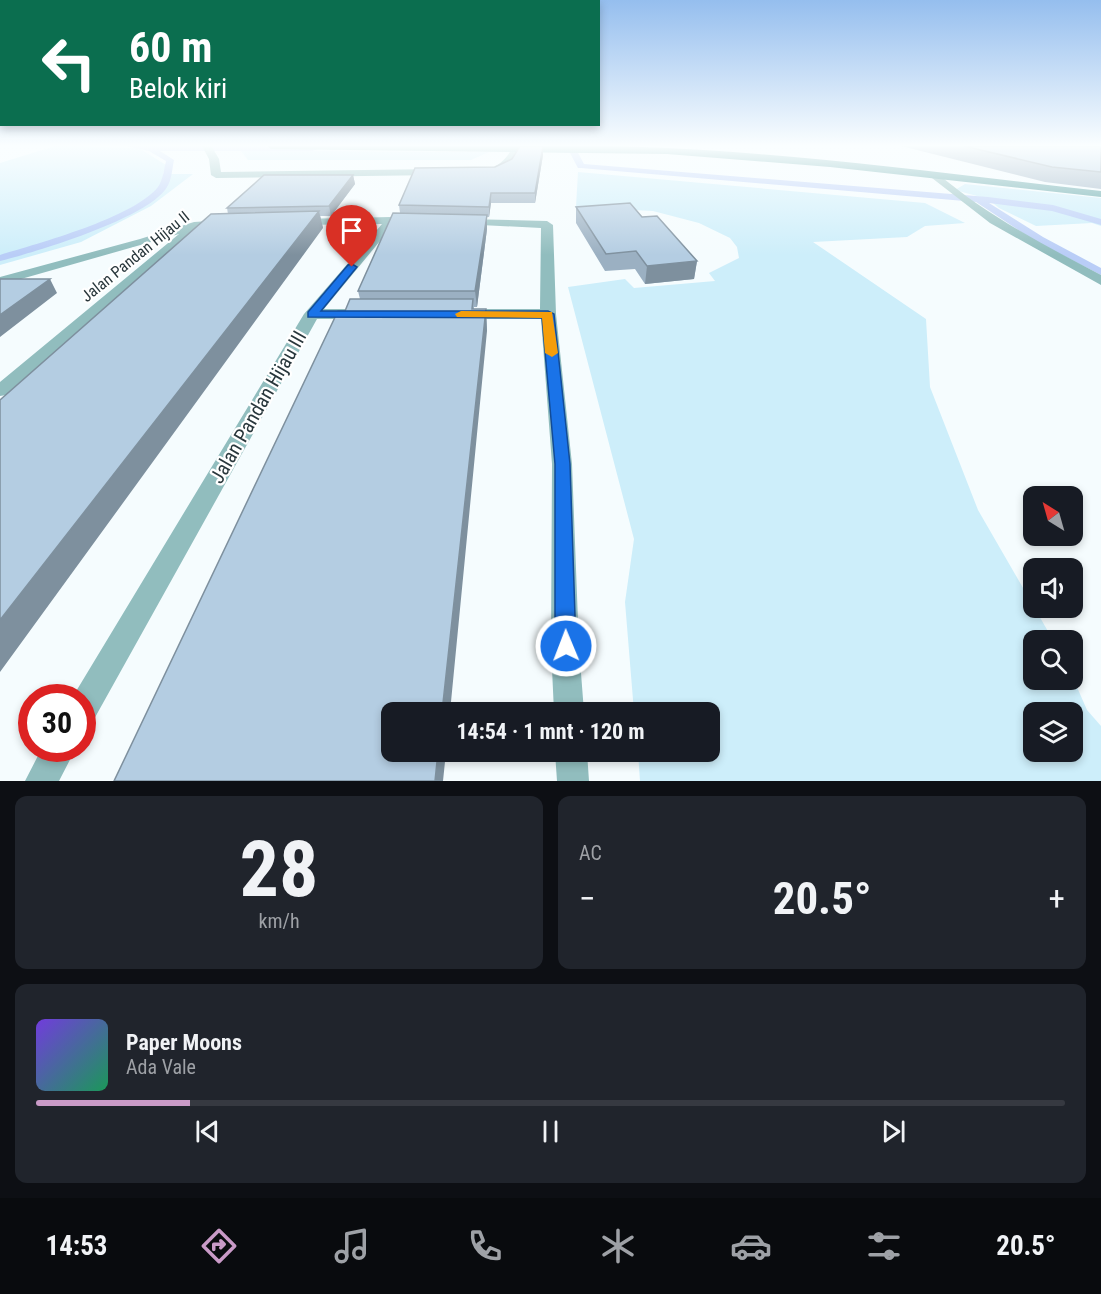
<!DOCTYPE html>
<html lang="id">
<meta charset="utf-8">
<style>
:root{--surface:#171b24;--page:#20242c;--text:#f1f3f6;--muted:#9ea1a6;--line:#363941;--accent:#c99ac7}
body{margin:0;font-family:"Roboto Condensed",sans-serif;background:var(--page);color:var(--text);height:100vh;display:flex;flex-direction:column;font-size:22px;white-space:nowrap}
*{box-sizing:border-box;margin:0}
p{font-size:20px;color:var(--muted)}
.icon{flex:none;width:33px;height:33px;fill:none;stroke:currentColor;stroke-width:2;stroke-linecap:round;stroke-linejoin:round}
.map{position:relative;height:781px;overflow:hidden}
.sheet{display:flex;flex-direction:column;gap:15px;padding:15px;background:#0d0f14;flex:1}
.sheet>*{flex:none}
.top-card{position:absolute;left:0px;top:0px;width:600px;height:126px;box-shadow:0 3px 9px #0003;background:#0b6e4f;color:#fff;overflow:hidden}
.needle{width:39px;rotate:323deg}
.buttons{position:absolute;left:1023px;top:486px;display:grid;gap:12px}
.buttons a{display:grid;place-items:center;width:60px;height:60px;border-radius:12px;background:var(--surface);box-shadow:0 3px 9px #0003;font-size:30px}
.speed{position:absolute;left:18px;top:684px;display:flex;gap:12px;font-size:30px;font-weight:700;text-align:center}
.speed>*{display:grid;place-content:center;width:78px;height:78px;border-radius:50%;background:var(--surface);box-shadow:0 3px 9px #0003;line-height:1}
.speed .limit{border:9px solid #d22;background:#fff;color:#111}
.pin{position:absolute;display:grid;place-items:center;width:51px;height:51px;color:#fff;margin:-62px -26px;border-radius:50% 50% 50% 0;rotate:-45deg;box-shadow:0 0 6px #0007}
.pin .icon{rotate:45deg}
.me{position:absolute;width:66px;margin:-33px;rotate:359deg;stroke-linejoin:round;filter:drop-shadow(0 0 4px #0008)}
.turn{display:flex;align-items:center;gap:21px;height:126px;padding:0 30px;font-size:27px}
.turn .icon{width:78px;height:78px;stroke-width:2.5}
.turn b{display:block;font-size:42px;line-height:51px}
.big{font-size:45px;font-weight:700;line-height:1.1}
.sheet .tile{flex:1;display:flex;flex-direction:column;justify-content:center;gap:9px;min-width:0;padding:0 21px;border-radius:12px;background:var(--page)}
.sheet .dial{align-items:center;gap:0}
.dial b{font-size:78px;line-height:1}
.song{display:flex;align-items:center;gap:18px}
.cover{width:72px;height:72px;border-radius:9px;background:linear-gradient(135deg,hsl(260 70% 55%),hsl(150 70% 35%))}
.played{height:6px;border-radius:3px;background:linear-gradient(90deg,var(--accent) 15%,var(--line) 15%)}
.keys{display:flex;justify-content:space-around;direction:ltr}
.heat{display:flex;justify-content:space-between;align-items:center;font-size:33px;direction:ltr}
.sheet .tiles{flex:1;display:grid;gap:15px;grid-template-columns:1fr 1fr}
.tile:last-child{grid-column:span 2}
.trip{position:absolute;left:381px;top:702px;width:339px;height:60px;border-radius:12px;background:var(--surface);box-shadow:0 3px 9px #0003;font-weight:700;line-height:60px;text-align:center}
.tabs{display:flex;height:96px;justify-content:space-around;align-items:center;background:#090b0e;color:var(--muted)}
.tabs .icon{width:42px;height:42px}
.tabs .current{color:var(--accent)}
.tabs b{font-size:27px;color:var(--text)}
.map>svg:first-child{display:block}
.green{fill:#cdeefa;fill-rule:evenodd}
.lines{fill:none;stroke-linecap:round;stroke-linejoin:round}
.stream{fill:#b9cdf7;fill-rule:evenodd}
.service{fill:#91bdbe;fill-rule:evenodd}
.minor{fill:#91bdbe;fill-rule:evenodd}
.secondary{fill:#589fa1;fill-rule:evenodd}
.wall{fill:#9bb0c2}
.shaded-wall{fill:#7e909e}
.building{fill:#b4cde2;stroke:#7e909e;stroke-width:1.5}
.route{fill:#1a73e8;stroke:#114b97;stroke-width:1.5}
.slow{fill:#f59e0b}
.labels{text-anchor:middle;stroke-width:4.5;stroke-linejoin:round;paint-order:stroke}
.far-street-label{font-size:16px;fill:#29373c;stroke:#fff}
.street-label{font-size:20px;fill:#29373c;stroke:#fff}
</style>
<div class="map">
<svg width="1101" height="781" viewBox="0 0 1101 781">
<rect width="100%" height="100%" fill="#f5fcfe"/>
<path class="green" d="M55,146l84,2 27,17 -3,9h30l-42,32 -70,36 -81,23v-102z
M241,151l248,1 -18,8h-223z
M578,172l347,31 40,20 -40,3 -18,11 -94,5 113,77 4,68 48,123 75,130h-19v40l39,-2 14,32 14,16v55h-461l-2,-29h72v-40h-76l-9,-110 9,-63 -66,-252 57,-8 9,9 81,-7 -6,-8 30,-15 -2,-11 -7,-9 -31,-15 -46,-12 -77,-4zM1034,712h38v40h-38z
M965,184l136,14v28l-9,-3 -56,3 -37,-18 -11,-9 -33,-9z"/>
<g class="lines">
<path class="stream" d="M126,146l187,1 4,2 -4,2h-153l14,9c-2,9 -2,19 -7,27 -18,31 -131,65 -167,74v-6c39,-12 133,-37 158,-68 5,-7 6,-18 8,-26l-17,-10z
M556,148l20,1 8,15 404,33 65,8 48,14v6l-49,-14 -63,-8 54,34 58,31v7l-66,-34 -59,-39 -395,-34h-3l-8,-15 -17,-1z"/>
<path class="service" d="M202,146l10,1 7,12 2,13 217,-3 5,3 -5,3 -222,3 -5,-3 -2,-16z
M514,146h8c-9,15 -16,29 -35,27v-4c14,-3 19,-11 27,-23z
M932,174h6c50,42 106,71 163,101v10l-111,-62 -58,-45z"/>
<path class="minor" d="M391,217l19,1 6,3 -6,3h-16l-70,85h36l8,5 -8,5h-43l-224,402 -11,4v-27h-10l232,-384 78,-90 -85,1 -6,-3 6,-3z
M465,219l82,2 6,4 3,89 16,150 7,183 5,65h-30l-3,-65 1,-183 -11,-145h-78l-8,-5 8,-5h77l1,-81 -80,-4 -2,-2z
M224,220l6,3 -2,2 -33,4 -1,5 -188,161 -6,1v-14l179,-148 -179,51v-8l140,-38 54,-17z
M42,748h34l-17,33h-34z
M555,752h32l2,29h-32z"/>
<path class="secondary" d="M267,146c133,0 267,-4 400,2 145,7 290,27 434,43v6l-271,-30 -163,-13 -396,-5z"/>
</g>
<path class="wall" d="M901,146h200v43l-56,-7z
M543,155l-8,48h-44l-2,14h-2v12l-10,78h-3v2h12l1,22 -142,-20 15,-12 -2,-8 42,-78 -1,-8 96,-38z
M353,175l2,9 -24,32h-11l3,12 -95,-14 -1,-6z
M576,207l66,10 55,44 -3,18 -49,5 -10,-15 -30,2 -29,-48z"/>
<path class="shaded-wall" d="M543,146v9l-8,48v-10z
M353,175l2,9 -24,32 -2,-10z
M491,193v10l-2,14v-10z
M319,211l4,17 -323,444v-52z
M487,215v14l-10,78 -2,-16z
M697,261l-3,18 -49,5 2,-18z
M50,279l7,14 -57,44v-22z
M486,309l1,22 -37,381h-8z
M438,752h8l-3,29h-8z"/>
<path class="building" d="M520,146h23l-8,47h-44l-2,14 -90,-2 16,-37 80,-1 17,-8z
M964,146h137v26l-49,-5z
M264,175h89l-24,31 -102,2z
M630,203l12,14 15,-1 40,45 -50,5 -11,-15 -30,3 -30,-47z
M319,211l-319,409v-220l211,-186z
M393,213l94,2 -12,76h-117z
M0,279h50l-50,36z
M350,299h123l-1,10h14l-44,403h-50v40h46l-3,29h-321l224,-470h7z"/>
<linearGradient id="sky" x2="0" y2="1"><stop stop-color="#95beee"/><stop offset="0.57" stop-color="#fafeff"/><stop offset="1" stop-color="#fafeff" stop-opacity="0"/></linearGradient>
<rect width="1101" height="255" fill="url(#sky)"/>
<path class="route" d="M352,264l5,3 -36,44h227l6,3 16,150 6,182 -3,7 -7,3 -8,-3 -3,-7v-182l-13,-146 -234,-1v-5l40,-47z"/>
<path class="slow" d="M461,311l91,1 6,41 -6,4 -7,-4 -3,-35 -85,-1 -2,-3z"/>
<g class="labels">
<g class="far-street-label">
<text transform="translate(135 256) rotate(-39)" y="6">Jalan Pandan Hijau II</text>
</g>
<g class="street-label">
<text transform="translate(258 407) rotate(-60)" y="7">Jalan Pandan Hijau III</text>
</g>
</g>
</svg>
<div class="buttons">
<a><svg class="needle" viewBox="-14 -14 28 28"><path d="M0-13l5 13h-10z" fill="#e53935"/><path d="M0 13l5-13h-10z" fill="#9ea1a6"/></svg></a>
<a><svg class="icon" aria-label="sound" viewBox="0 0 24 24"><path d="M4 9h4l5-4v14l-5-4H4zM17 9q2 3 0 6"/></svg></a>
<a><svg class="icon" aria-label="search" viewBox="0 0 24 24"><circle cx="10" cy="10" r="6"/><path d="M15 15l6 6"/></svg></a>
<a><svg class="icon" aria-label="layers" viewBox="0 0 24 24"><path d="M12 4l9 5-9 5-9-5zM3 14l9 5 9-5"/></svg></a>
</div>
<div class="speed"><div class="limit">30</div></div>
<div class="pin" style="left:352px;top:267px;background:#d93025"><svg class="icon" aria-label="arrive" viewBox="0 0 24 24"><path d="M6 21V4h12l-3 4 3 4H6"/></svg></div>
<svg class="me" style="left:566px;top:646px" viewBox="-20 -20 40 40"><circle r="17" fill="#1a73e8" stroke="#fff" stroke-width="3"/><path d="M0-11L8 9 0 5-8 9z" fill="#fff"/></svg>
<div class="trip">14:54 · 1 mnt · 120 m</div>
<div class="top-card">
<div class="turn"><svg class="icon" aria-label="left" viewBox="0 0 24 24"><path d="M17 20v-9H6M10 6l-5 5 5 5"/></svg><div><b>60 m</b>Belok kiri</div></div>
</div>
</div>
<section class="sheet">
<div class="tiles">
<div class="tile dial"><b>28</b><p>km/h</p></div>
<div class="tile"><p>AC</p>
<div class="heat"><a>−</a><b class="big">20.5°</b><a>+</a></div>
</div>
<div class="tile">
<div class="song"><i class="cover"></i><div><b>Paper Moons</b><p>Ada Vale</p></div></div>
<div class="played"></div>
<div class="keys"><svg class="icon" aria-label="previous" viewBox="0 0 24 24"><path d="M18 5L8 12l10 7zM5 5v14"/></svg><svg class="icon" aria-label="pause" viewBox="0 0 24 24"><path d="M8 5v14M16 5v14"/></svg><svg class="icon" aria-label="next" viewBox="0 0 24 24"><path d="M6 5l10 7-10 7zM19 5v14"/></svg></div>
</div>
</div>
</section>
<nav class="tabs">
<b>14:53</b>
<svg class="icon current" aria-label="directions" viewBox="0 0 24 24"><path d="M12 3l9 9-9 9-9-9zM9 14v-3h6M13 9l2 2-2 2"/></svg>
<svg class="icon" aria-label="music" viewBox="0 0 24 24"><path d="M9 18V5l10-2v13"/><circle cx="6" cy="18" r="3"/><circle cx="16" cy="16" r="3"/></svg>
<svg class="icon" aria-label="phone" viewBox="0 0 24 24"><path d="M5 4h4l2 5-3 2q2 4 5 5l2-3 5 2v4C11 20 4 13 5 4z"/></svg>
<svg class="icon" aria-label="climate" viewBox="0 0 24 24"><path d="M12 3v18M4 7l16 10M4 17L20 7"/></svg>
<svg class="icon" aria-label="car" viewBox="0 0 24 24"><path d="M5 17H2v-5l4-1 3-4h7l3 4 3 1v5h-3M9 17h6M6 11h13"/><circle cx="7" cy="17" r="2"/><circle cx="17" cy="17" r="2"/></svg>
<svg class="icon" aria-label="filters" viewBox="0 0 24 24"><path d="M4 7h16M4 17h16"/><circle cx="9" cy="7" r="2"/><circle cx="15" cy="17" r="2"/></svg>
<b>20.5°</b>
</nav>
